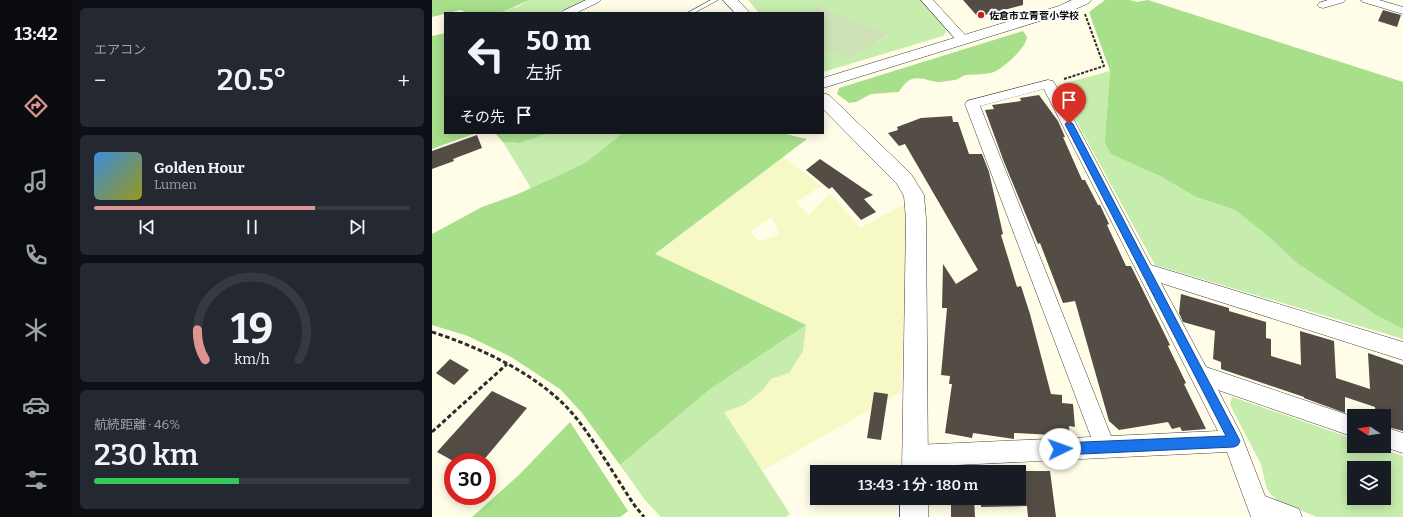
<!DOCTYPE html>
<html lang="ja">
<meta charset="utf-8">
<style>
:root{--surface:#171b24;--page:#242831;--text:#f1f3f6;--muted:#9ea1a6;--line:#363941;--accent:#de9591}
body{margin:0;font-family:Bitter,"Noto Sans JP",serif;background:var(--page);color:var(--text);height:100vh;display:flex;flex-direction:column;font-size:15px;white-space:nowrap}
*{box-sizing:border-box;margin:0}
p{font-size:13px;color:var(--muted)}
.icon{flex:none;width:22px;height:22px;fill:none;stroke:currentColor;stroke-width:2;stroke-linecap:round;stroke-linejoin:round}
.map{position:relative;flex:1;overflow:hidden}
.panel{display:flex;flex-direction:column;gap:8px;padding:8px;background:#0d0f14;width:360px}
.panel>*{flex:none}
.banner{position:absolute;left:12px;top:12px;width:380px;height:122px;border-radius:0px;box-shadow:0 2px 10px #0003;background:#171b24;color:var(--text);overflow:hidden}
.needle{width:26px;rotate:282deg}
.controls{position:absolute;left:915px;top:409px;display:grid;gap:8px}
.controls a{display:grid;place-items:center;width:44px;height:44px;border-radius:0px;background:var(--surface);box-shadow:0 2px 10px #0003;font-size:20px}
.speed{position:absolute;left:12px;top:453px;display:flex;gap:8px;font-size:20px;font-weight:700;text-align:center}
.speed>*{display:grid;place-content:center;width:52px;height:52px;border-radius:50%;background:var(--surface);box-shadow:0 2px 10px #0003;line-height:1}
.speed .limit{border:6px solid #d22;background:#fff;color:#111}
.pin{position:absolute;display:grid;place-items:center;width:34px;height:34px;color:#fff;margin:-41px -17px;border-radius:50% 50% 50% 0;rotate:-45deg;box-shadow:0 0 4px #0007}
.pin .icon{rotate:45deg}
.me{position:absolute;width:44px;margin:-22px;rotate:87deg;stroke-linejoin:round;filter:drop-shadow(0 0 3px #0008)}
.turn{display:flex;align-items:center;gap:14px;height:84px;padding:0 16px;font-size:18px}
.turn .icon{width:52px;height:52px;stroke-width:2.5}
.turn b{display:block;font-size:28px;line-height:34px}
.then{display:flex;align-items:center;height:38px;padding:0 16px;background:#0003;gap:8px;font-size:15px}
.big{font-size:30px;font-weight:600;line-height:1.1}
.panel .tile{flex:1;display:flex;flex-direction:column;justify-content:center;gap:6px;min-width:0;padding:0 14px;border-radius:6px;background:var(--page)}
.panel .dial{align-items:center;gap:0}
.dial svg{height:104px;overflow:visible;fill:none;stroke:var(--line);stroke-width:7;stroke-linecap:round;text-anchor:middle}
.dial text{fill:var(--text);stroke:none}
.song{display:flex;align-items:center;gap:12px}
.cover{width:48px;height:48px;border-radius:6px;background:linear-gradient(135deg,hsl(210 70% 55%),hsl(60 70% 35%))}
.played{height:4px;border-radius:2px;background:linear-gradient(90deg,var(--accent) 70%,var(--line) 70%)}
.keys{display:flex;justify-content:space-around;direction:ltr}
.heat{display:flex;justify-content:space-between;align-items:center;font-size:22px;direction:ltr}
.charge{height:6px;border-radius:3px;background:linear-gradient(90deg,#34c759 46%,var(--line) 0)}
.trip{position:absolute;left:378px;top:465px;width:216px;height:40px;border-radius:0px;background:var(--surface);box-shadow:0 2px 10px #0003;font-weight:600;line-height:40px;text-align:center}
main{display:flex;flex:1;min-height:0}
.tab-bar{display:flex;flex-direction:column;width:72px;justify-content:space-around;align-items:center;background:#090b0e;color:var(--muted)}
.tab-bar .icon{width:28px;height:28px}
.tab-bar .active{color:var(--accent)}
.tab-bar b{font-size:18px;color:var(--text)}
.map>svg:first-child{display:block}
.farmland{fill:#f6f8c5;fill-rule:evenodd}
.green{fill:#c7edae;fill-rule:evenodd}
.forest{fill:#a7df8b}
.cemetery{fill:#cfe2b7}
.building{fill:#544d46}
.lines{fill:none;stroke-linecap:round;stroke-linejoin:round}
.service-casing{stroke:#3d3d3d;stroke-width:1}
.minor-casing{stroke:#3d3d3d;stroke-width:1}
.tertiary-casing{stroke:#3d3d3d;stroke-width:1}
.path-far1{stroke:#2c2c2c;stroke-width:2;stroke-dasharray:3 1.5;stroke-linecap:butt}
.path{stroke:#2c2c2c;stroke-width:3;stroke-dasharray:4.5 2.5;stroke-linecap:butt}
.service{fill:#fff;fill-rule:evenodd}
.minor{fill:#fff;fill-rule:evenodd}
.tertiary{fill:#fff;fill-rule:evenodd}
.route{fill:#1a73e8;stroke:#114b97}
.poi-dot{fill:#c62316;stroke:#fff;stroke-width:1.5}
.labels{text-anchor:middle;stroke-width:4;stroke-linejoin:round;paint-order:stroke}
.far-poi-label{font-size:10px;font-weight:bold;fill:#0a0a0a;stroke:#fff;text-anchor:start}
</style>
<main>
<nav class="tab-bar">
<b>13:42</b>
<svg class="icon active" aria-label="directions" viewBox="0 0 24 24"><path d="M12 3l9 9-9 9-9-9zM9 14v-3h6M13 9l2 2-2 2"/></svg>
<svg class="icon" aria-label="music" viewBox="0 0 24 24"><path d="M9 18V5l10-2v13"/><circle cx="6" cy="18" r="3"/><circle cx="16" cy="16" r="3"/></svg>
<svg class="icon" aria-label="phone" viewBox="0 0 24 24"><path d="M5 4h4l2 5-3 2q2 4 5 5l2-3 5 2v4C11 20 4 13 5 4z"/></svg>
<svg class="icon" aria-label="climate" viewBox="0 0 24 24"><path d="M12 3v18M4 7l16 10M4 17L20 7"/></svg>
<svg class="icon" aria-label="car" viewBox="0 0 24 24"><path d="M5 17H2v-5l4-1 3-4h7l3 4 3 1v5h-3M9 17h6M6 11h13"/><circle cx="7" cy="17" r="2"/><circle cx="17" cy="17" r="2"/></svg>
<svg class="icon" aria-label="filters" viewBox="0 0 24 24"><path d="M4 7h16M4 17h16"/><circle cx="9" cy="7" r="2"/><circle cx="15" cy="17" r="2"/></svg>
</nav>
<section class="panel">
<div class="tile"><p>エアコン</p>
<div class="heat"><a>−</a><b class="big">20.5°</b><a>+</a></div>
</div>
<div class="tile">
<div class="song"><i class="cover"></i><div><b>Golden Hour</b><p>Lumen</p></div></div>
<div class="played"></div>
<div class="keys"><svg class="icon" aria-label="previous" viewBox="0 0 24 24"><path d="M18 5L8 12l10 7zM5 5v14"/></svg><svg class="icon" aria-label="pause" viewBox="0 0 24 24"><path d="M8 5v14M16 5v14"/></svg><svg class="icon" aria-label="next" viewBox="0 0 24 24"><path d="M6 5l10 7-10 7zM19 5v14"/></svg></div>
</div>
<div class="tile dial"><svg viewBox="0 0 100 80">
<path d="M14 69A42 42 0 1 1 86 69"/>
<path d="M14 69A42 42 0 0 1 8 46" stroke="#de9591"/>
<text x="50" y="56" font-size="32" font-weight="700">19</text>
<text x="50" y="72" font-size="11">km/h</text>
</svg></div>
<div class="tile"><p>航続距離 · 46%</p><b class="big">230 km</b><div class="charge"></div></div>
</section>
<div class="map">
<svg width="971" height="517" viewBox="0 0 971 517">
<rect width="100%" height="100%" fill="#fffde7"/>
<path class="farmland" d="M351,157l39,29 -26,16 13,13 21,-22 30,35 45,-24 2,15 -6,173 -139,79 -39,-59 21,-7 19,-15 8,-11 18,-6 -134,-118zM340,217l7,18 -20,6 -9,-10z"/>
<path class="green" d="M98,0h58l-26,13h-64l19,-6z
M316,0h173l26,30 -4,6 -120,36v-21l28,6 38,-22 -72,-29 -10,7h-48z
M678,71l-5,67 53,37 38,22 39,13 34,27 29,27 78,51 27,14v10l-248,-74 -95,-174v-4l5,-4z
M117,133h74l-38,30 -54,25 -28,-46 17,1z
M374,325l-3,26 -14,22 -18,6 -8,11 -19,15 -20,7 66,102 -4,3h-125l-16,-17 -25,-35 89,-75z
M800,397l122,42v7h20l29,10v61h-86l-39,-16 -9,-9 -3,-6 -5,-22 -31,-59zM922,468h30v30h-30z"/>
<path class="forest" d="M0,0h98l-28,12 -34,1 -8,-3 -28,7z
M673,0h25l7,2 11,-2 255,82v247l-27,-14 -78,-51 -29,-27 -34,-27 -39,-13 -38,-22 -47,-21 -5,-9 -1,-7 5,-67 -21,-59z
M591,31l4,6c-1,11 -22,30 -33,35 -9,3 -19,2 -28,3 -4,1 -7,4 -11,5 -5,1 -11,1 -15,2 -10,0 -18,-6 -28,-3 -6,2 -10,8 -13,13l-28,2 -15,8 -7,1 -12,-9 2,-6z
M13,33v100h31l-44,16v-113z
M63,133h54l-29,10 -17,-1z
M191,133h158l26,6 -152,115 151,71 -97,65 -89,75 -38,-52 -22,-24 -49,-32 -43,-21 -36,-11v-91l50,-27 36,-13 67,-31z
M138,422l58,89 -8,6h-148l47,-42z"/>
<path class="cemetery" d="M385,6l73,28 -39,24 -28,-7v-38h-16z"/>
<path class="building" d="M531,0h60v5l-45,12z
M951,10l18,5 -4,12 -19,-6z
M607,95l19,26 7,16h-2l19,43h3l13,25h2l9,19 -2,1 19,41h5l39,79 -2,1 18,37 -2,1 22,45 -24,2 -2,-4 -8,2 -4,-7 -49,8 -10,-9 -34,-120 -12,2 -23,-60 -2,1 -34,-82 -19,-52 9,-1 -2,-4 29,-4 -1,-3z
M520,116l1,6h5l11,32h13l7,18 14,62 -2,1 16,52 4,-1 9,28 21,80 11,1v8l11,1 2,23 -6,-1 1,10 -56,-3v6l-41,-6 -1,5 -27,-5 7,-49h-3l1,-8 -9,-1 6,-67h-5l1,-44 13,20 22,-14 -73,-126 -6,2 -11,-13 10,-3 -1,-3 24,-9z
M45,135l5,13 -29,11 1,2 -22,8v-18z
M388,159l53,36 -9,4 12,13 -15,8 -29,-33 -3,2 -23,-19z
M749,294l48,14v3l37,11v16l5,1v17l30,9 -1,-34 34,10 2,37 34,11 -2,-36 35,12v66l-19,-5v-10h-8l-1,-9 -30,-10v16l-41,-15v-1l-83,-28v-7l-8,-3 2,-28 -32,-9 -4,-9z
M18,359l19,11 -15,15 -18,-12z
M60,391l35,17 -45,54h-27l-18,-10z
M442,392l14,2 -7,46 -14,-2z
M584,469v2h34l6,46h-28l-1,-11 -46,1v-9h38v-26h-40v-2z
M519,498h23l1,19h-24z"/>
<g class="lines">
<g class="service-casing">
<path id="service" d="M279,0h7l-24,13h-7z"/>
</g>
<g class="minor-casing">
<path id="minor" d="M154,0h15l-2,2 -23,11h-15l2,-2z
M489,0h12l34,37 2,3 -2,3h-8z
M896,0h18l-2,2 -21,6 -4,-1 -2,-2 2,-2z
M929,0h18l24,7v7l-40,-12z
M616,80l5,1 2,3 96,181 252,77v18l-242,-77 45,84 148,50v20l-136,-47 23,44 24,62 34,13 3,8h-51l-24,-65 -312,15 -8,-3 -3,-8 3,-8 8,-3 176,-8 -126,-333 2,-3zM612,89l174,342 -107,5 -131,-330z
M952,427l19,6v20l-22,-7h3z"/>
</g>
<g class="tertiary-casing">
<path id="tertiary" d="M291,0h15l12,13h-15z
M640,0h19l-2,3 -20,9 -246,76v-10l236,-72z
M391,93l6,2 82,79 13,21 2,24 2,253h-26l4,-253 -2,-23 -7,-12 -74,-75z
M468,498h28v19h-28z"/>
</g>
<path class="path-far1" d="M632,79l40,-13 -19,-52"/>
<path class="path" d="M0,332c50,16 112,45 145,87 21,27 39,59 58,87l9,11
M0,432l75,-68"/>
<use href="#service" class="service"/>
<use href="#minor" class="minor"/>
<use href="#tertiary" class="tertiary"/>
</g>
<path class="route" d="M637,121l4,3 165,313 2,4 -2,4 -4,2 -174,8 -4,-2 -2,-4 2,-4 4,-2 166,-7 -161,-312z"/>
<circle class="poi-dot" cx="549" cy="15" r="4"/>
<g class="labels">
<g class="far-poi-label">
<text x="557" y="19">佐倉市立青菅小学校</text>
</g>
</g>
</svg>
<div class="controls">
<a><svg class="needle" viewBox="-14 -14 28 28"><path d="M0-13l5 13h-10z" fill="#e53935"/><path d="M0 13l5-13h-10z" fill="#9ea1a6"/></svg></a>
<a><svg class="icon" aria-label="layers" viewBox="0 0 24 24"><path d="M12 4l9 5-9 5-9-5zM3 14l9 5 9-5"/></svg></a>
</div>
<div class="speed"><div class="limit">30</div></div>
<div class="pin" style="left:637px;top:124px;background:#d93025"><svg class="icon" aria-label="arrive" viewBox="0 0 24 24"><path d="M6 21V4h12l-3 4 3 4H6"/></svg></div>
<svg class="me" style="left:628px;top:449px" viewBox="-20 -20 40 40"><circle r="19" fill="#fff"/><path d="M0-13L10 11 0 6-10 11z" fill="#1a73e8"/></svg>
<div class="trip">13:43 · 1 分 · 180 m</div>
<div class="banner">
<div class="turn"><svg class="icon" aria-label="left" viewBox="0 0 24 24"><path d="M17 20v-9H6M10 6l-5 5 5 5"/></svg><div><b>50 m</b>左折</div></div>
<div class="then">その先<svg class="icon" aria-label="arrive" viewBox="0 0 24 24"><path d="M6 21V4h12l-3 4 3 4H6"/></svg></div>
</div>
</div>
</main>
